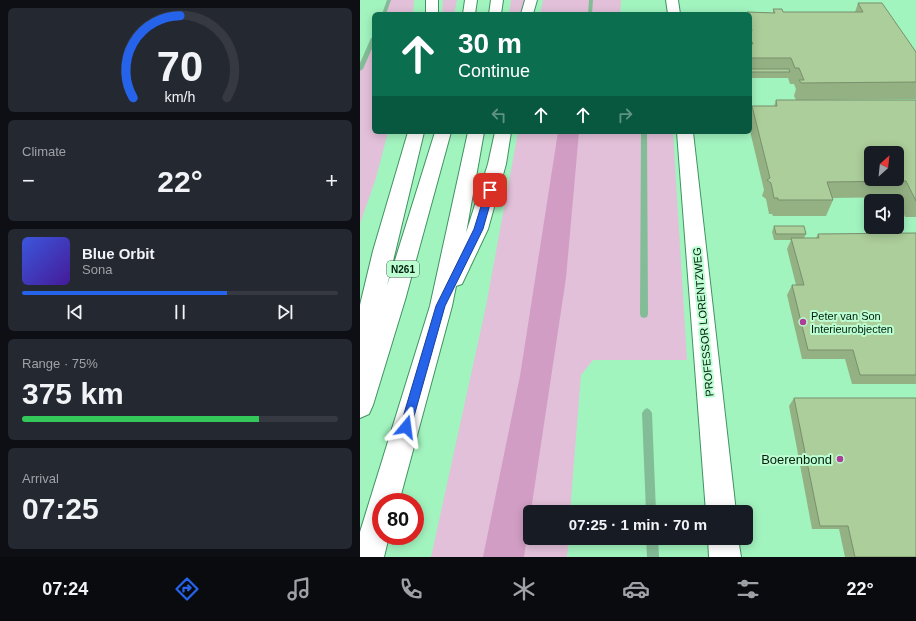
<!DOCTYPE html>
<meta charset="utf-8">
<style>
:root{--surface:#171b24;--page:#242831;--text:#f1f3f6;--muted:#9ea1a6;--line:#363941;--accent:#2563eb}
body{margin:0;font-family:Helvetica,sans-serif;background:var(--page);color:var(--text);height:100vh;display:flex;flex-direction:column;font-size:15px;white-space:nowrap}
*{box-sizing:border-box;margin:0}
p{font-size:13px;color:var(--muted)}
.icon{flex:none;width:22px;height:22px;fill:none;stroke:currentColor;stroke-width:2;stroke-linecap:round;stroke-linejoin:round}
.map{position:relative;flex:1;overflow:hidden}
.drawer{display:flex;flex-direction:column;gap:8px;padding:8px;background:#0d0f14;width:360px}
.drawer>*{flex:none}
.guide{position:absolute;left:12px;top:12px;width:380px;height:122px;border-radius:6px;box-shadow:0 2px 10px #0003;background:#0b6e4f;color:#fff;overflow:hidden}
.needle{width:26px;rotate:27deg}
.controls{position:absolute;left:504px;top:146px;display:grid;gap:8px}
.controls a{display:grid;place-items:center;width:40px;height:40px;border-radius:6px;background:var(--surface);box-shadow:0 2px 10px #0003;font-size:20px}
.speed{position:absolute;left:12px;top:493px;display:flex;gap:8px;font-size:20px;font-weight:700;text-align:center}
.speed>*{display:grid;place-content:center;width:52px;height:52px;border-radius:50%;background:var(--surface);box-shadow:0 2px 10px #0003;line-height:1}
.speed .limit{border:6px solid #d22;background:#fff;color:#111}
.pin{position:absolute;display:grid;place-items:center;width:34px;height:34px;color:#fff;margin:-17px;border-radius:8px;box-shadow:0 2px 6px #0006}
.me{position:absolute;width:44px;margin:-22px;rotate:16deg;stroke-linejoin:round;filter:drop-shadow(0 0 3px #0008)}
.turn{display:flex;align-items:center;gap:14px;height:84px;padding:0 20px;font-size:18px}
.turn .icon{width:52px;height:52px;stroke-width:2.5}
.turn b{display:block;font-size:28px;line-height:34px}
.lanes{display:flex;align-items:center;height:38px;padding:0 20px;background:#0003;justify-content:center;gap:20px;direction:ltr}
.lanes .off{opacity:.35}
.big{font-size:30px;font-weight:800;line-height:1.1}
.drawer .card{flex:1;display:flex;flex-direction:column;justify-content:center;gap:6px;min-width:0;padding:0 14px;border-radius:6px;background:var(--page)}
.drawer .dial{align-items:center;gap:0}
.dial svg{height:104px;overflow:visible;fill:none;stroke:var(--line);stroke-width:7;stroke-linecap:round;text-anchor:middle}
.dial text{fill:var(--text);stroke:none}
.song{display:flex;align-items:center;gap:12px}
.cover{width:48px;height:48px;border-radius:6px;background:linear-gradient(135deg,hsl(230 70% 55%),hsl(260 70% 35%))}
.played{height:4px;border-radius:2px;background:linear-gradient(90deg,var(--accent) 65%,var(--line) 65%)}
.keys{display:flex;justify-content:space-around;direction:ltr}
.heat{display:flex;justify-content:space-between;align-items:center;font-size:22px;direction:ltr}
.charge{height:6px;border-radius:3px;background:linear-gradient(90deg,#34c759 75%,var(--line) 0)}
.trip{position:absolute;left:163px;top:505px;width:230px;height:40px;border-radius:6px;background:var(--surface);box-shadow:0 2px 10px #0003;font-weight:800;line-height:40px;text-align:center}
.tab-bar{display:flex;height:64px;justify-content:space-around;align-items:center;background:#090b0e;color:var(--muted)}
.tab-bar .icon{width:28px;height:28px}
.tab-bar .current{color:var(--accent)}
.tab-bar b{font-size:18px;color:var(--text)}
main{display:flex;flex:1;min-height:0}
.map>svg:first-child{display:block}
.green{fill:#e2c0d9}
.forest{fill:#d19dc4}
.lines{fill:none;stroke-linecap:round;stroke-linejoin:round}
.stream{fill:#83bd97;fill-rule:evenodd}
.street-casing{stroke:#409262;stroke-width:2}
.highway-casing{stroke:#409262;stroke-width:2}
.street{fill:#fff;fill-rule:evenodd}
.highway{fill:#fff;fill-rule:evenodd}
.wall{fill:#94b184}
.building{fill:#acce9a;stroke:#78906c;fill-rule:evenodd}
.route{fill:#2563eb;stroke:#184099}
.poi-dot{fill:#ad3d99;stroke:#bdfdd2;stroke-width:1.5}
.labels{text-anchor:middle;stroke-width:4;stroke-linejoin:round;paint-order:stroke}
.shield{fill:#bdfdd2;stroke:#396248;stroke-width:1}
.shield-label{font-size:10px;font-weight:bold;fill:#00200d}
.poi-label{font-size:11px;fill:#00200d;stroke:#bdfdd2;text-anchor:start}
.street-label{font-size:11px;fill:#00200d;stroke:#bdfdd2}
.near-poi-label{font-size:13px;fill:#00200d;stroke:#bdfdd2;text-anchor:end}
</style>
<main>
<section class="drawer">
<div class="card dial"><svg viewBox="0 0 100 80">
<path d="M14 69A42 42 0 1 1 86 69"/>
<path d="M14 69A42 42 0 0 1 50 6" stroke="#2563eb"/>
<text x="50" y="56" font-size="32" font-weight="700">70</text>
<text x="50" y="72" font-size="11">km/h</text>
</svg></div>
<div class="card"><p>Climate</p>
<div class="heat"><a>−</a><b class="big">22°</b><a>+</a></div>
</div>
<div class="card">
<div class="song"><i class="cover"></i><div><b>Blue Orbit</b><p>Sona</p></div></div>
<div class="played"></div>
<div class="keys"><svg class="icon" aria-label="previous" viewBox="0 0 24 24"><path d="M18 5L8 12l10 7zM5 5v14"/></svg><svg class="icon" aria-label="pause" viewBox="0 0 24 24"><path d="M8 5v14M16 5v14"/></svg><svg class="icon" aria-label="next" viewBox="0 0 24 24"><path d="M6 5l10 7-10 7zM19 5v14"/></svg></div>
</div>
<div class="card"><p>Range · 75%</p><b class="big">375 km</b><div class="charge"></div></div>
<div class="card"><p>Arrival</p><b class="big">07:25</b></div>
</section>
<div class="map">
<svg width="556" height="557" viewBox="0 0 556 557">
<rect width="100%" height="100%" fill="#a2f4bf"/>
<path class="green" d="M27,0h27l-1,14h-31z
M83,0h14l-3,14h-12z
M151,0h14l-4,14h-12z
M183,0h78l-1,14h-80z
M14,36v96h14l-12,46 -16,46v-159l9,-15z
M158,132h155l14,228h-94l-12,15 -11,137h-40v26h39l-2,19h-136l55,-251z"/>
<path class="forest" d="M198,132h21l-13,146 -42,279h-41l37,-181z"/>
<g class="lines">
<path class="stream" d="M27,0h4l-5,14h-4z
M229,0h4l-1,14h-4z
M14,36v8l-11,25 -3,2v-8l11,-25z
M281,132h6l1,182 -1,3 -3,1 -3,-1 -1,-3z
M287,408l3,2 2,3 4,99h-10l-4,-99 2,-3z
M286,538h12l1,19h-12z"/>
<g class="street-casing">
<path id="street" d="M306,0h12l2,14h-12z
M317,132h16l43,380h-30z
M348,538h30l3,19h-32z"/>
</g>
<g class="highway-casing">
<path id="highway" d="M66,0h12v14h-12z
M105,0h12l-2,14h-12z
M131,0h12l-2,14h-12z
M165,0h12l-4,14h-12z
M48,132h16l-37,154 48,-154h16l-46,168 -32,105 -4,9 -9,4v-113l13,-54z
M108,132h16l-18,101 22,-69 7,-32h16l-5,32 -18,65 -26,55 -6,2 -4,20 -53,196h-18v34h8l-5,21h-24v-25l70,-226z"/>
</g>
<use href="#street" class="street"/>
<use href="#highway" class="highway"/>
</g>
<path class="wall" d="M498,3l58,49v47l-120,1 -2,-4 2,-7 -2,-5h-4l-2,-6h-38v-64h-3v-2l26,1v-4l10,3h72z
M416,100h140v117h-11l-9,-20 -63,1v2l-7,16h-53l-1,-2h-3l-3,-15 -4,-3 2,-6 -14,-59v-18l2,-7h22z
M414,226l32,8 -2,4h12l2,-4 98,-1v151h-64l-7,-25h-43l-15,-64 5,-10h4l-9,-36 4,-9h-17l-2,-8z
M434,398l122,159h-71l-6,-28h-27l-23,-123z"/>
<path class="building" d="M498,3h24l34,49v30l-115,1 -2,-3h5l-5,-12h-4l-4,-10h-41v-14h3l-3,-6v-7h2l-2,-9v-8h-2l-1,-2 28,1 -2,-4h9l1,3h80z
M390,69h39l1,3h-40z
M416,100h140v101l-10,-20 -79,1 6,18h-55v-2h-4l-3,-15 -4,-3 3,-2 -18,-72h25zM511,153h26v26h-26z
M414,226h30l2,8h-30z
M556,233v142h-56l-7,-25h-45l-16,-65h12l-13,-47h28l-1,-4z
M434,398h122v159h-61l-7,-31h-28z"/>
<path class="route" d="M130,187l4,3 -11,39 -38,77 -34,121 -1,4 -4,1 -4,-1 -2,-4 36,-121 38,-77 12,-39z"/>
<g class="poi-dot">
<circle cx="443" cy="322" r="4"/>
<circle cx="480" cy="459" r="4"/>
</g>
<g class="labels">
<rect class="shield" x="27" y="261" width="32" height="16" rx="3"/>
<g class="shield-label">
<text x="43" y="273">N261</text>
</g>
<g class="poi-label">
<text x="451" y="320">Peter van Son<tspan x="451" dy="13">Interieurobjecten</tspan></text>
</g>
<g class="street-label">
<text transform="translate(343 322) rotate(-95)" y="4">PROFESSOR LORENTZWEG</text>
</g>
<g class="near-poi-label">
<text x="472" y="464">Boerenbond</text>
</g>
</g>
</svg>
<div class="controls">
<a><svg class="needle" viewBox="-14 -14 28 28"><path d="M0-13l5 13h-10z" fill="#e53935"/><path d="M0 13l5-13h-10z" fill="#9ea1a6"/></svg></a>
<a><svg class="icon" aria-label="sound" viewBox="0 0 24 24"><path d="M4 9h4l5-4v14l-5-4H4zM17 9q2 3 0 6"/></svg></a>
</div>
<div class="speed"><div class="limit">80</div></div>
<div class="pin" style="left:130px;top:190px;background:#d93025"><svg class="icon" aria-label="arrive" viewBox="0 0 24 24"><path d="M6 21V4h12l-3 4 3 4H6"/></svg></div>
<svg class="me" style="left:46px;top:427px" viewBox="-20 -20 40 40"><path d="M0-17L14 15 0 8-14 15z" fill="#2563eb" stroke="#fff" stroke-width="4"/></svg>
<div class="trip">07:25 · 1 min · 70 m</div>
<div class="guide">
<div class="turn"><svg class="icon" aria-label="ahead" viewBox="0 0 24 24"><path d="M12 20V5M6 11l6-6 6 6"/></svg><div><b>30 m</b>Continue</div></div>
<div class="lanes"><svg class="icon off" aria-label="left" viewBox="0 0 24 24"><path d="M17 20v-9H6M10 6l-5 5 5 5"/></svg><svg class="icon" aria-label="ahead" viewBox="0 0 24 24"><path d="M12 20V5M6 11l6-6 6 6"/></svg><svg class="icon" aria-label="ahead" viewBox="0 0 24 24"><path d="M12 20V5M6 11l6-6 6 6"/></svg><svg class="icon off" aria-label="right" viewBox="0 0 24 24"><path d="M7 20v-9h11M14 6l5 5-5 5"/></svg></div>
</div>
</div>
</main>
<nav class="tab-bar">
<b>07:24</b>
<svg class="icon current" aria-label="directions" viewBox="0 0 24 24"><path d="M12 3l9 9-9 9-9-9zM9 14v-3h6M13 9l2 2-2 2"/></svg>
<svg class="icon" aria-label="music" viewBox="0 0 24 24"><path d="M9 18V5l10-2v13"/><circle cx="6" cy="18" r="3"/><circle cx="16" cy="16" r="3"/></svg>
<svg class="icon" aria-label="phone" viewBox="0 0 24 24"><path d="M5 4h4l2 5-3 2q2 4 5 5l2-3 5 2v4C11 20 4 13 5 4z"/></svg>
<svg class="icon" aria-label="climate" viewBox="0 0 24 24"><path d="M12 3v18M4 7l16 10M4 17L20 7"/></svg>
<svg class="icon" aria-label="car" viewBox="0 0 24 24"><path d="M5 17H2v-5l4-1 3-4h7l3 4 3 1v5h-3M9 17h6M6 11h13"/><circle cx="7" cy="17" r="2"/><circle cx="17" cy="17" r="2"/></svg>
<svg class="icon" aria-label="filters" viewBox="0 0 24 24"><path d="M4 7h16M4 17h16"/><circle cx="9" cy="7" r="2"/><circle cx="15" cy="17" r="2"/></svg>
<b>22°</b>
</nav>
